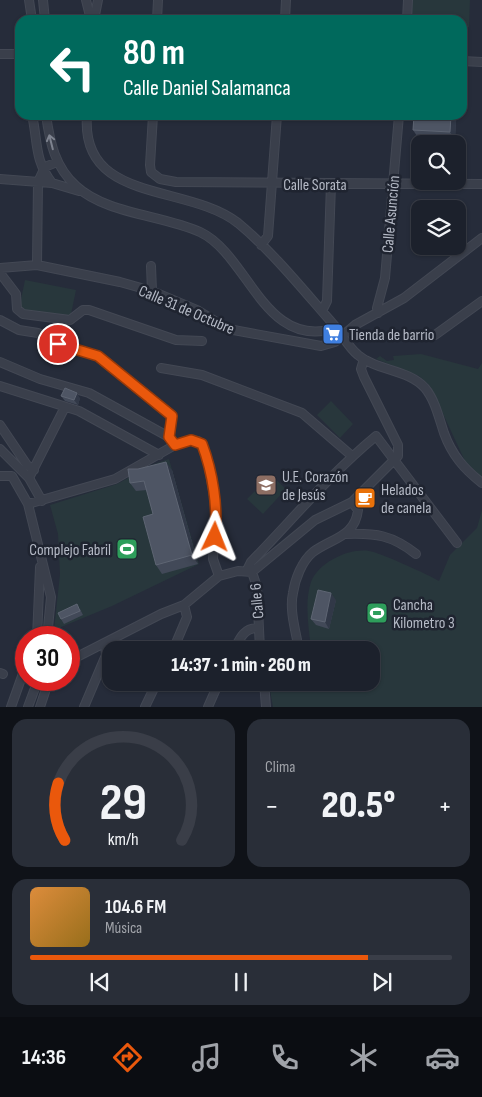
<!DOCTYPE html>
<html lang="es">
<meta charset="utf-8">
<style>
:root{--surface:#1c212c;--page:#292e38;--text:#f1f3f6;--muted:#a0a3a9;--line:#3a3e48;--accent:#ea580c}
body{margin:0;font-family:"Sofia Sans Condensed",sans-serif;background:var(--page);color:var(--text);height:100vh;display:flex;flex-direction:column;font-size:19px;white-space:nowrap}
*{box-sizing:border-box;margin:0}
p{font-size:16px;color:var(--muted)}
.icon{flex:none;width:28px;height:28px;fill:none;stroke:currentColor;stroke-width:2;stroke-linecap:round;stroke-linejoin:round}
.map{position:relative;height:707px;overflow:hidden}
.sheet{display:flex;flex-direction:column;gap:12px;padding:12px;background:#0f1218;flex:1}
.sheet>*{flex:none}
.top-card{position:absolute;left:15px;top:15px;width:452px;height:105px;border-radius:15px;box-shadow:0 1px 4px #0004,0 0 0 1px var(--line);background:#00695c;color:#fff;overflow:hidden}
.fabs{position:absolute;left:411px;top:135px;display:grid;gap:10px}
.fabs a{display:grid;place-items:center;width:55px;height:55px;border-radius:10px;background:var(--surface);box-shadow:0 1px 4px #0004,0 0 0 1px var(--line);font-size:25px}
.speed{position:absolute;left:15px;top:626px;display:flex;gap:10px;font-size:25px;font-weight:700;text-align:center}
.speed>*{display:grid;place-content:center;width:65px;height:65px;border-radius:50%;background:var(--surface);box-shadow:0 1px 4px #0004,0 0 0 1px var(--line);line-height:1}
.speed .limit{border:8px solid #d22;background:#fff;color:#111}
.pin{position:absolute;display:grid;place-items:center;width:42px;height:42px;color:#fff;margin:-21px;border:2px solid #fff;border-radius:50%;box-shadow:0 1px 5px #0007}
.me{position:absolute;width:55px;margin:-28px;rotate:2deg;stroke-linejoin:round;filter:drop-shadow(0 0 4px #0008)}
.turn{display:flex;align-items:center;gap:18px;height:105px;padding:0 25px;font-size:22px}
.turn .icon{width:65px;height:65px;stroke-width:2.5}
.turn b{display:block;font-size:35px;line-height:42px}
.big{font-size:38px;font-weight:800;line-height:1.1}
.sheet .widget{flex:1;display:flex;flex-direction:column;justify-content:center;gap:8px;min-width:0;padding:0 18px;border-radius:15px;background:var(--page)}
.sheet .dial{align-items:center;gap:0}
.dial svg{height:130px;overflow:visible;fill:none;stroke:var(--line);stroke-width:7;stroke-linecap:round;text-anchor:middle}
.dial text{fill:var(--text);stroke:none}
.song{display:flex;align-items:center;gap:15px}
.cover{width:60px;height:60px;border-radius:8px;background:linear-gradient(135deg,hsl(30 70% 55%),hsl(40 70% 35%))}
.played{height:5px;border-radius:2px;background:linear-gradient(90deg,var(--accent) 80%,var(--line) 80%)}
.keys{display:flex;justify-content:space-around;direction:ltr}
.heat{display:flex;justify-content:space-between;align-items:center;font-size:28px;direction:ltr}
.sheet .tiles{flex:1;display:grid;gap:12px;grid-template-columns:1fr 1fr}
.widget:last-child{grid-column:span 2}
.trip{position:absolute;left:102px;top:641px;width:278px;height:50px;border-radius:15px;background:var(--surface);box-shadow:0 1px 4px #0004,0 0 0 1px var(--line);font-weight:800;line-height:50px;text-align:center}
.tabs{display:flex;height:80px;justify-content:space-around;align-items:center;background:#0b0d12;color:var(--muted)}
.tabs .icon{width:35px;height:35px}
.tabs .active{color:var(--accent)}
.tabs b{font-size:22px;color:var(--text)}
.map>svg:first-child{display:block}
.green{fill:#28373c}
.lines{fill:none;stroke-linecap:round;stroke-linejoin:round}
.minor-casing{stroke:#434854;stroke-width:10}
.minor{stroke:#3a3f4b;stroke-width:8}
.wall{fill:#424958}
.shaded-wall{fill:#313847}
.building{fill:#4e5564;stroke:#5e6573}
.oneway{stroke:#7e838f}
.route-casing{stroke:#983908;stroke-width:12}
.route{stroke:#ea580c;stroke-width:9}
.labels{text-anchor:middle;stroke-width:5;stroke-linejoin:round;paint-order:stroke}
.street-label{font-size:16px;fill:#b5bac6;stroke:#1f2430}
.poi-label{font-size:16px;fill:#b5bac6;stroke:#1f2430;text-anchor:start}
</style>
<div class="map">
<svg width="482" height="707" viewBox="0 0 482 707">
<rect width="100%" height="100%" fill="#262c3a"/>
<path class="green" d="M412,0h58l-1,27h-6l-1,-7h-50z
M25,280l51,10 -6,29 -51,-10z
M421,354l57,15 4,-6v115l-17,-17 -35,-75 -11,-10 -43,-17 4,-3 7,5 7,-1 -1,-4z
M331,401l22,23 -13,14 -23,-23z
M169,459l30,105 -87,42 -58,24 6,-56 -2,-40 -8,-29 67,-21 37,-20z
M271,475l15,14 -23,25 -16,-15z
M482,510v197h-209l-3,-17h25l15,-4v-3l61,-1v-32h-60c-2,-22 -7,-47 0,-68 8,-20 38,-34 58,-31 10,1 60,24 70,30l11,-26 27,-27z"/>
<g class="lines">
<g class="minor-casing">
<path id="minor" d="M29,0l3,20
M43,0l2,20
M86,0l5,20
M94,20l4,-20
M157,20l1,-20
M285,20l1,-20
M407,20l1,-20
M0,54h20
M462,61l20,1
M32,115c6,26 2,45 20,68
M46,115c4,28 9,52 30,71 30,28 87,29 124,46 49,23 64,119 136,96
M87,115c-7,89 100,68 151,108 35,29 66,68 96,102 8,9 14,22 24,30 19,16 50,14 67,33 10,12 14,30 19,45 8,22 20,36 38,50
M153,115l-3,50 1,7 9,7 16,3 306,2
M0,179l52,4 27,8
M261,245l7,-9 9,-121
M37,265l1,-83 7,-15 12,-5
M151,266l1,25
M0,268l37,-3 83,17 32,9 45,19 31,19 93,17 14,-4 20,-17 49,-27 78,-60
M0,273l16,21 1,15 6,5 47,6 13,-10h6l87,30 26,1
M322,311l5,-10 4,-117
M378,313l-1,-5 8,-30 14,-163
M0,320l19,10 19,3 20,11 40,12 74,60 -3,21 6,8
M435,335l47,-34
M0,362l40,17 49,14 80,44
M161,368l41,7 100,38 50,43
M0,386l79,25 80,44
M0,425l27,40 7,5
M0,449l29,29 13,23
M0,476h12l16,28 23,93 -4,41
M29,478l36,-71
M28,504l87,-25 60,-34 16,-5 7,1 4,3 5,13 9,50 -3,52 6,17
M346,534c30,-1 46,1 70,20
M247,570l4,-8c41,-42 79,-88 125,-126l81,107
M252,572l63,-52 37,-18 46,-46v-11l-34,-68 -3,-8 3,-10
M37,638l3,-71
M173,650l14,-33 -3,-12
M234,650c6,-12 10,-22 24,-22
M299,650c-3,-18 -10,-40 -6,-57 2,-14 9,-32 20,-41 19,-14 42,-15 45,-42l-6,-8
M69,661l92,-47 23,-9 35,-29 19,-5 14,1 5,15 3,63
M0,673l3,1
M264,682l2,25
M305,682v5
M11,707l15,-42
M28,707l10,-27
M40,707l9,-27
M84,707l22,-52 -1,-12
M145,707l12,-25
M208,707l11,-25"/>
</g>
<use href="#minor" class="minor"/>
</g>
<path class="wall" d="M414,115h38l4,6 -1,18 -38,-3 -4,-6z
M61,396l19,2 -2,7 -13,-4z
M172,470l26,94 -36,10 -6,-9 -3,-51 -6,-24 -11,1 -6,-8z
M336,600l-7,29 -13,-4 -5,-6z
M80,609l3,6 -19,9 -3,-5z"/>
<path class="shaded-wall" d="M451,115l5,6 -1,18 -5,-7z
M77,393l3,5 -2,7 -4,-5z
M166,462l6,8 26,94 -6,-9z
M331,593l5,7 -7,29 -4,-7z"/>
<path class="building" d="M414,115h37l-1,17 -37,-2z
M65,388l12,5 -3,7 -13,-4z
M166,462l26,93 -36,10 -13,-48 10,-3 -9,-33 -14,2 -2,-14h10z
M318,590l13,3 -6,29 -14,-3z
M77,604l3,7 -19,8 -3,-6z"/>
<defs><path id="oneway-shaft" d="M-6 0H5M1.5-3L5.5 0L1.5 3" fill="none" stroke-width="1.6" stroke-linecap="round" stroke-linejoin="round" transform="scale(1.25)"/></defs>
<use class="oneway" href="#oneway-shaft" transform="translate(51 142) rotate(-104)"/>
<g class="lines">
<g class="route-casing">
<path id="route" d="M58,344l40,12 74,60 -3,21 6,8 16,-5 11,4c11,29 16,63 13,93"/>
</g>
<use href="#route" class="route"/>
</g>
<defs>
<g id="supermarket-square" transform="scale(1.125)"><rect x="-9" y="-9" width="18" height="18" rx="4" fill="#3f7fe0" stroke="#1f2430"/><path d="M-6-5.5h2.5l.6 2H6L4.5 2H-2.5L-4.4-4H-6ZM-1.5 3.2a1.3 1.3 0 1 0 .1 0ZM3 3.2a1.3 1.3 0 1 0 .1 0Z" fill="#fff"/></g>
<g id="school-square" transform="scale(1.125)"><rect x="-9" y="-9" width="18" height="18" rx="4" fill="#8d6e63" stroke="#1f2430"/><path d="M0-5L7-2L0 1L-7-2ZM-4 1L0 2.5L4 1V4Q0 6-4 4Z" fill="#fff"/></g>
<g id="cafe-square" transform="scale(1.125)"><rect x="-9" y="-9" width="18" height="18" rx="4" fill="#e8710a" stroke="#1f2430"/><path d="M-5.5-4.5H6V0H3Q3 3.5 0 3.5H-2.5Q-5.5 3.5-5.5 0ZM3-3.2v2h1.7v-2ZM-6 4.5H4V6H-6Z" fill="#fff"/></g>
<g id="stadium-square" transform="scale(1.125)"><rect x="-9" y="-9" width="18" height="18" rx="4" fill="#2e9e5b" stroke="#1f2430"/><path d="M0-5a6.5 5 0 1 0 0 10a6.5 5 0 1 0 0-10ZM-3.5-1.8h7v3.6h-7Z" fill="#fff"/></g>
</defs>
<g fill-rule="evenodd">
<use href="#supermarket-square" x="333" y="334"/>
<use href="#school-square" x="266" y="485"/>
<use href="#cafe-square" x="365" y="498"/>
<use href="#stadium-square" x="127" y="549"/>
<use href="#stadium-square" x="377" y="613"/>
</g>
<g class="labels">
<g class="street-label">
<text x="315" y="190">Calle Sorata</text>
<text transform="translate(390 214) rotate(-85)" y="6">Calle Asunción</text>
<text transform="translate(187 309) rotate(23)" y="6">Calle 31 de Octubre</text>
<text transform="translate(256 601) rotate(-95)" y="6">Calle 6</text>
</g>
<g class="poi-label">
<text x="349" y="340">Tienda de barrio</text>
<text x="282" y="482">U.E. Corazón<tspan x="282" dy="18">de Jesús</tspan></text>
<text x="381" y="495">Helados<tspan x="381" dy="18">de canela</tspan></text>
<text x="111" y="555" text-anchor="end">Complejo Fabril</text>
<text x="393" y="610">Cancha<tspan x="393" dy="18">Kilometro 3</tspan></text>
</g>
</g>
</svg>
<div class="fabs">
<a><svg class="icon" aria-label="search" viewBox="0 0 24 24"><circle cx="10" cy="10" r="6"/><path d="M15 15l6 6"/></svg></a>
<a><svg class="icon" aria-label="layers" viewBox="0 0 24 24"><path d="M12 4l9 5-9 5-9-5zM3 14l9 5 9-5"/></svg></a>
</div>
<div class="speed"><div class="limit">30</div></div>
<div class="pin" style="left:58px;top:344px;background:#d93025"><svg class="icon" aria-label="arrive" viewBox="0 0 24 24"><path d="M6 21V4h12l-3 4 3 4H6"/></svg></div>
<svg class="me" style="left:215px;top:537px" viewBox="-20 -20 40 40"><path d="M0-17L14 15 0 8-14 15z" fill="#ea580c" stroke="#fff" stroke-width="4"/></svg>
<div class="trip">14:37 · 1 min · 260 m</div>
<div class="top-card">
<div class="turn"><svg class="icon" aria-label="left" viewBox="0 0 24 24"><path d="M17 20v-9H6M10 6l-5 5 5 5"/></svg><div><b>80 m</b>Calle Daniel Salamanca</div></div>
</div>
</div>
<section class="sheet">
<div class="tiles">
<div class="widget dial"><svg viewBox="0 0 100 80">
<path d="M14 69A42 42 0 1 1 86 69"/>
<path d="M14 69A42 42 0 0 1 10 34" stroke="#ea580c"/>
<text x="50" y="56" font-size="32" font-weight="700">29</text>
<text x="50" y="72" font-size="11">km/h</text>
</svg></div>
<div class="widget"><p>Clima</p>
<div class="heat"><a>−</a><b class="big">20.5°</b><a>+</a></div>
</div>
<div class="widget">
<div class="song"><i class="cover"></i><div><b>104.6 FM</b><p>Música</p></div></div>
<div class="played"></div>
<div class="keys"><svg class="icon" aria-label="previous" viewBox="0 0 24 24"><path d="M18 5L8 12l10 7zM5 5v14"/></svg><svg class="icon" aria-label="pause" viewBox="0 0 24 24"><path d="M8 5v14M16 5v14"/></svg><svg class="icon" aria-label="next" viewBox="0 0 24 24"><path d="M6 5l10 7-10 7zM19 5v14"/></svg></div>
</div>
</div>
</section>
<nav class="tabs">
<b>14:36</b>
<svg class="icon active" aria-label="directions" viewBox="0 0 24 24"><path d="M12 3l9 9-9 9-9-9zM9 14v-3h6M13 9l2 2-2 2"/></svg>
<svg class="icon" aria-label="music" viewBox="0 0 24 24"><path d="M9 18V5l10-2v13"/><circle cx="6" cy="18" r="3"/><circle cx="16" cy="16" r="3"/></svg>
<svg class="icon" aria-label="phone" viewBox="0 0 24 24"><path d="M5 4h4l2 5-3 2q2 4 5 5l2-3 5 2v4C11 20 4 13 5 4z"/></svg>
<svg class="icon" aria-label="climate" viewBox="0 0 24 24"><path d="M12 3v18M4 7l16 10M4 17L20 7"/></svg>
<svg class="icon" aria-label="car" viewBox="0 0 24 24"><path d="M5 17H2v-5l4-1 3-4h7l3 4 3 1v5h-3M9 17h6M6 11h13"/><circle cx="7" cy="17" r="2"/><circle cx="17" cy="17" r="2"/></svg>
</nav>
